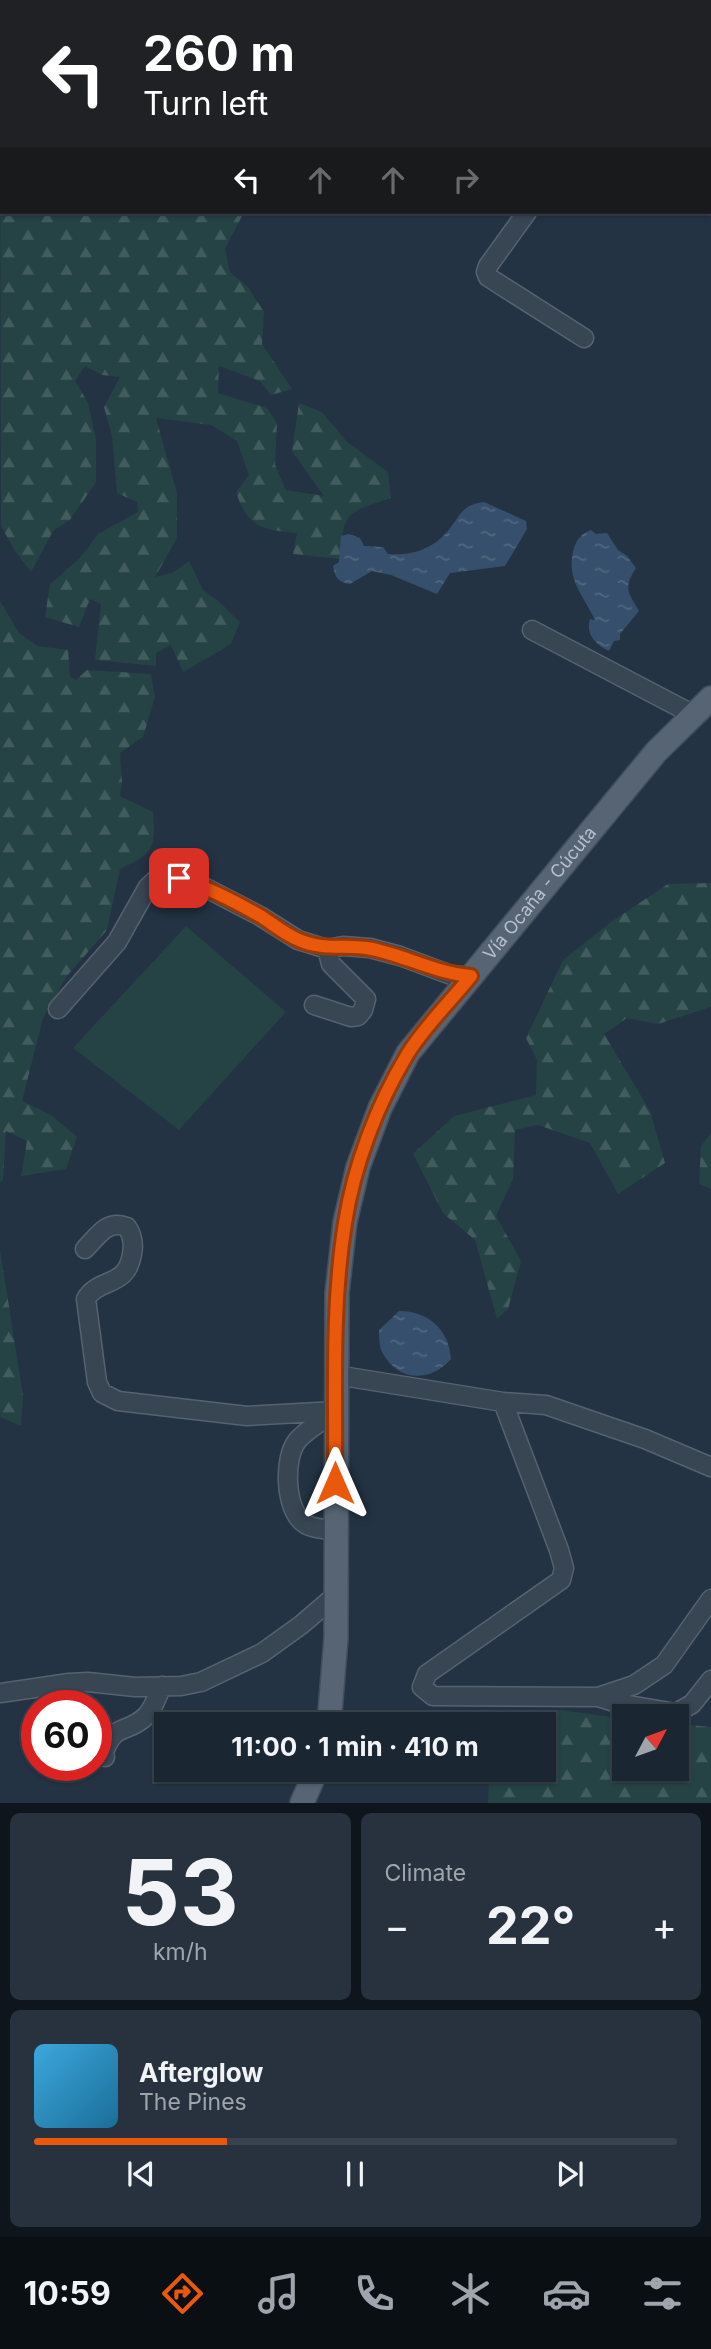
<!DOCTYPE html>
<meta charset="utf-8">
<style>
:root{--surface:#1a2632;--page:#27323e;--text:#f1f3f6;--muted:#9fa5ac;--line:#38434d;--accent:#ea580c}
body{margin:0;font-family:Inter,sans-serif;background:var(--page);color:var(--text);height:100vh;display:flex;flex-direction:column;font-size:26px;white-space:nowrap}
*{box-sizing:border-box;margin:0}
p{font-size:23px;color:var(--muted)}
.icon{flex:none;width:38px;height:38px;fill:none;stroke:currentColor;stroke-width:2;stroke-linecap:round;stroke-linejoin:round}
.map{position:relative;height:1803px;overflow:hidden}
.details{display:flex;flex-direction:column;gap:10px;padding:10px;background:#0e151c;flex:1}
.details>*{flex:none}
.hud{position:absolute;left:0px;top:0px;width:712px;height:214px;box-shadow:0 2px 5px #0004,0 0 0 2px var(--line);background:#202124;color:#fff;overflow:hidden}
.needle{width:46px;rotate:49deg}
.buttons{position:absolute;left:612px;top:1704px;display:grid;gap:14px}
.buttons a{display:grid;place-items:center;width:77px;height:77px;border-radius:0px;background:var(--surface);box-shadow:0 2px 5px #0004,0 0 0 2px var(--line);font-size:35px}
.speed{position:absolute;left:21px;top:1690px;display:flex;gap:14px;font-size:35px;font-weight:700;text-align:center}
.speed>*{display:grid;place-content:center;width:91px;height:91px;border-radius:50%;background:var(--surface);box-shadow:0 2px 5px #0004,0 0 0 2px var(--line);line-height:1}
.speed .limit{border:10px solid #d22;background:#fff;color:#111}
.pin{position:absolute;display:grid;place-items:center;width:60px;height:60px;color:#fff;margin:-30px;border-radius:14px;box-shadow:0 4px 10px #0006}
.me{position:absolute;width:77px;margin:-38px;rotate:0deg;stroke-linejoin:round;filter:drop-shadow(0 0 5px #0008)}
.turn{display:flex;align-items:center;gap:24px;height:147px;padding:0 28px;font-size:32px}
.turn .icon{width:91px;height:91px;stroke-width:2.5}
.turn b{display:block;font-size:49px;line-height:60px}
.lanes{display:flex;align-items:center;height:66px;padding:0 28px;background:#0003;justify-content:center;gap:35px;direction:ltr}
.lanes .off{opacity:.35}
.big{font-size:52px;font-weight:700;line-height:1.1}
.details .tile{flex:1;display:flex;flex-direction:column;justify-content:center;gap:10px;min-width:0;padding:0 24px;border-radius:10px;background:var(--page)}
.details .dial{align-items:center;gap:0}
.dial b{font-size:91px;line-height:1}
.song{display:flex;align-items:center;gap:21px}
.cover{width:84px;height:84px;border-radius:10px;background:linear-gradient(135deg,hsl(200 70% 55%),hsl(200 70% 35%))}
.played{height:7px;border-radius:4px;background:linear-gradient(90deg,var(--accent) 30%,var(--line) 30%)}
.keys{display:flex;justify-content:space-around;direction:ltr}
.heat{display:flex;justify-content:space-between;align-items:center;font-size:38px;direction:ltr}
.details .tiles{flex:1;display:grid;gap:10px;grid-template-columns:1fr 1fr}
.tile:last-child{grid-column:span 2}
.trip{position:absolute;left:154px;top:1712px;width:402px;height:70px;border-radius:0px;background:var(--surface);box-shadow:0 2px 5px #0004,0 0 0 2px var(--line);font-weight:700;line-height:70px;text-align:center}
.tab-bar{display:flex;height:112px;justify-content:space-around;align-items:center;background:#0a0f14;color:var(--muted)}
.tab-bar .icon{width:49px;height:49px}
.tab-bar .on{color:var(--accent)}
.tab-bar b{font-size:32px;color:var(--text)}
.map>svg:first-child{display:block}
.forest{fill:url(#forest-firs)}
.park{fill:#254244}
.water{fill:url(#water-ripples)}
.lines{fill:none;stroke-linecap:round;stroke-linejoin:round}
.minor-casing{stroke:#566270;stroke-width:21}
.major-casing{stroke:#424e5c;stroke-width:26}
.minor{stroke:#384553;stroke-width:18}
.major{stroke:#566473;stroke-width:23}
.route-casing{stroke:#983908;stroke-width:18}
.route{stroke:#ea580c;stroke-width:12}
.labels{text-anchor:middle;stroke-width:7;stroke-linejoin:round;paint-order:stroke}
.street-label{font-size:18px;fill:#b5bfcd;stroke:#1d2a38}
</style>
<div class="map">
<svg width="711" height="1803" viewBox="0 0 711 1803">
<defs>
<pattern id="forest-firs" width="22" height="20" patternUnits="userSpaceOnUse" patternTransform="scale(1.75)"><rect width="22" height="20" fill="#254244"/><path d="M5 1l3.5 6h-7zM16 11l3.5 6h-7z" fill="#425c5e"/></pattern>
<pattern id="water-ripples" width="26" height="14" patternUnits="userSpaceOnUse" patternTransform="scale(1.75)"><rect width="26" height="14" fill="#364f6c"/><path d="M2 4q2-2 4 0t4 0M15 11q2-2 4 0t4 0" fill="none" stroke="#516780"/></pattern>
</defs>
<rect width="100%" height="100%" fill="#233343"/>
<path class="forest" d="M0,0h259l4,2h-261v45z
M0,70l2,142h242l-19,37 5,23 18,15 16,25 -2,32 30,45 -21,6 -11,-14 -41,-15 -1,27 49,15 10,15 -2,42 11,25 38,6 -32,-45 7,-48 23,9 25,30 41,30 3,26c-44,15 -48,12 -51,61l-47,-5 4,-21c-35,-3 -49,-5 -61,-41l13,-17 -12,-34 -26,-16 -55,-7 21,75v45l-22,39 17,-4 17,-12 14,29 15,11 22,21 -9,22 -48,28 -12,-27 -15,8v13l-61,-6 6,-56 -11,-5 -11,28 -34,-10 5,-33 29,-25 19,-25 40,-22 -1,-10 -20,-9 -5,-57 -8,-29 16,-30 -18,-2 -17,-9 -10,15 13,22 8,36v43l-26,38 -17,11 -22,41 -16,-21 -14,-25z
M0,601l19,32 19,13 30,4 2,26 6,4 11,-10 64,4 4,23 -12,40 -23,16 2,29 -2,14 33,16c3,38 0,41 -33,57l-13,61 -40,46 -24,42 -21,83 29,14 26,22 -11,32 -45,7 6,-35 -21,-10 -3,49 -3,2z
M711,883v124l-53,17 -31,-6 -23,16 46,77 15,52 -47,31 -28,-51 -52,-18 -23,5 -2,49 -17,37 25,45 -13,48 -11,10 -22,-79 -32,-27 -30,-59 41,-38 82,-21 1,-35 -11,-22 37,-78 48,-38 57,-38z
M711,1133v56l-12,-5 2,-38z
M0,1250l23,145 -2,31 -21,-9z
M562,1710l63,9v50h52v-45l34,3v76h-223l1,-34h55v-45h-59l5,-3z"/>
<path class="park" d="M186,926l100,86 -107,118 -106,-82z"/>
<path class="water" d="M484,502l42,19 1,8 -22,37 -55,7 -13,21 -46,-19 -19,-4 -22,13c-12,-2 -15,-6 -17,-18l6,-4 2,-26 8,-2 11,4 4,8 19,1 5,7c23,2 43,-4 59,-22 14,-16 13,-27 37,-30z
M591,530l5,4 11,-1 11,17 9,6 9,12c-13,20 -8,24 3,43l-19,23v6l-6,1 -5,10c-13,-6 -24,-17 -19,-32l5,1c-12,-26 -30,-41 -21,-72 3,-9 7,-14 17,-18z
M399,1311c30,0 50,19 52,48 -21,24 -53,23 -69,-7 -3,-6 -3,-15 -3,-22z"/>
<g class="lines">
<g class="minor-casing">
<path id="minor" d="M620,0l3,2
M710,49h1
M710,68h1
M527,212l-39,54 -2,6 2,5 96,61
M532,630l162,85
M314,1005l37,12 7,-1 5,-6 3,-11 -35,-35 -4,-15
M58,1009l59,-67 31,-55 12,-11 19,2 25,9 56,29 38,24 29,9 16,-3 27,2 30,8 51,19 20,2
M85,1249c13,-13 22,-30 42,-22 6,9 7,17 5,27 -5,34 -33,23 -46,45l11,83 5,11 16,8 129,15 89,-5
M336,1375l167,27 43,3 99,34 66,28
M503,1402l56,148 5,18 -3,12 -134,94 -5,13 11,9 165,1 36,-12 30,-20 47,-66
M335,1530c-10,-1 -23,-1 -31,-7 -19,-13 -21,-64 -7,-82 9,-11 27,-21 39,-30
M0,1693l69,-10 19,-1 47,5 46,-1 20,-4 61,-29 39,-28 35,-30
M598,1697l19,6 59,10 16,-9 19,-24
M105,1757l-2,-2c11,-34 24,-20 43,-39 8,-8 11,-20 16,-30"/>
</g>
<g class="major-casing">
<g id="major">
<path id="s1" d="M329,1724l7,-86 1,-345 8,-71 13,-55 22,-59 28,-55 248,-301 55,-54"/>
<path d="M302,1803l15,-34"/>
</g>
</g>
<use href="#minor" class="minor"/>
<use href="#major" class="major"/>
</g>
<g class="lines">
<g class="route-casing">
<path id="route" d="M179,878c30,10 57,24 83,39 12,8 24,18 37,23 24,11 48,4 73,9 34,7 64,24 99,27 -20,25 -48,52 -64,79 -30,50 -53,110 -62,168 -14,86 -9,173 -10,260"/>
</g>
<use href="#route" class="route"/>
</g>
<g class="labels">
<g class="street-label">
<text dy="6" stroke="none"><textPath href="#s1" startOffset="891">Vía Ocaña - Cúcuta</textPath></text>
</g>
</g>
</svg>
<div class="buttons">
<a><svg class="needle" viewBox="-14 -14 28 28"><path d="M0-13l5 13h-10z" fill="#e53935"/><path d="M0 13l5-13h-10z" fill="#9fa5ac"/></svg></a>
</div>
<div class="speed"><div class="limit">60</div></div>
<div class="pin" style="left:179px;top:878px;background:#d93025"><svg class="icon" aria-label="arrive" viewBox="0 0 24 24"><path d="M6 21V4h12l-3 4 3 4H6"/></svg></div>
<svg class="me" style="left:335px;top:1483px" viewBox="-20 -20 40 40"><path d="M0-17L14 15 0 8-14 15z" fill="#ea580c" stroke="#fff" stroke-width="4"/></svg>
<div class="trip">11:00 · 1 min · 410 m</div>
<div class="hud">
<div class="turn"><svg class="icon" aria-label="left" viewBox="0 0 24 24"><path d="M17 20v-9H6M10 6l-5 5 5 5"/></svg><div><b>260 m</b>Turn left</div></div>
<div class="lanes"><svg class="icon" aria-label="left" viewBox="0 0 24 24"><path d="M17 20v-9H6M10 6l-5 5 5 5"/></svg><svg class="icon off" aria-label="ahead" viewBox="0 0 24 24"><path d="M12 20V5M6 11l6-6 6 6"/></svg><svg class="icon off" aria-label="ahead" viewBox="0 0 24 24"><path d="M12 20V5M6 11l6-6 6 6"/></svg><svg class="icon off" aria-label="right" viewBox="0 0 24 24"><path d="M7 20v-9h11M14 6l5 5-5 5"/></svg></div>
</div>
</div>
<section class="details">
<div class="tiles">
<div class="tile dial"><b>53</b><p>km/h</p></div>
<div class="tile"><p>Climate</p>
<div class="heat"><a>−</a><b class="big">22°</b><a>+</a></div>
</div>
<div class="tile">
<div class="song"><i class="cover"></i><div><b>Afterglow</b><p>The Pines</p></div></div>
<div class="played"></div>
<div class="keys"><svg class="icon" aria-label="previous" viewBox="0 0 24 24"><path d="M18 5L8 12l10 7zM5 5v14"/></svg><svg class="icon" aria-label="pause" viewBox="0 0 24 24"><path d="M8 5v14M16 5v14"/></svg><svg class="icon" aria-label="next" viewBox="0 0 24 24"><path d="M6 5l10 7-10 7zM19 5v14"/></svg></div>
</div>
</div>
</section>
<nav class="tab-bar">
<b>10:59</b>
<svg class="icon on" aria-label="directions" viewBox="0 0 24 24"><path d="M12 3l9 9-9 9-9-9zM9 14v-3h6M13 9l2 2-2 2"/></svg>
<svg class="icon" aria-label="music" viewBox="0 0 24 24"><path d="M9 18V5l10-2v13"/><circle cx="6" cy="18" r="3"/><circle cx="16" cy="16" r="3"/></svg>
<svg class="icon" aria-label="phone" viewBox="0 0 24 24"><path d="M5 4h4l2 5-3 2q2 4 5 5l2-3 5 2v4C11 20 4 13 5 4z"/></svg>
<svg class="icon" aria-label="climate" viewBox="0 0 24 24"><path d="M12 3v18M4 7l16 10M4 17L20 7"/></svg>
<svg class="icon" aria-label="car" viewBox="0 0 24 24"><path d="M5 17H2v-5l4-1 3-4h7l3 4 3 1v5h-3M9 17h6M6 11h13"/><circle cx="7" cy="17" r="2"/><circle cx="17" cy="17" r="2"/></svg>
<svg class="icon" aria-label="filters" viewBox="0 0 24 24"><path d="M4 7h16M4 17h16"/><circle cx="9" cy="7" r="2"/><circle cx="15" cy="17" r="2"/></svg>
</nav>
